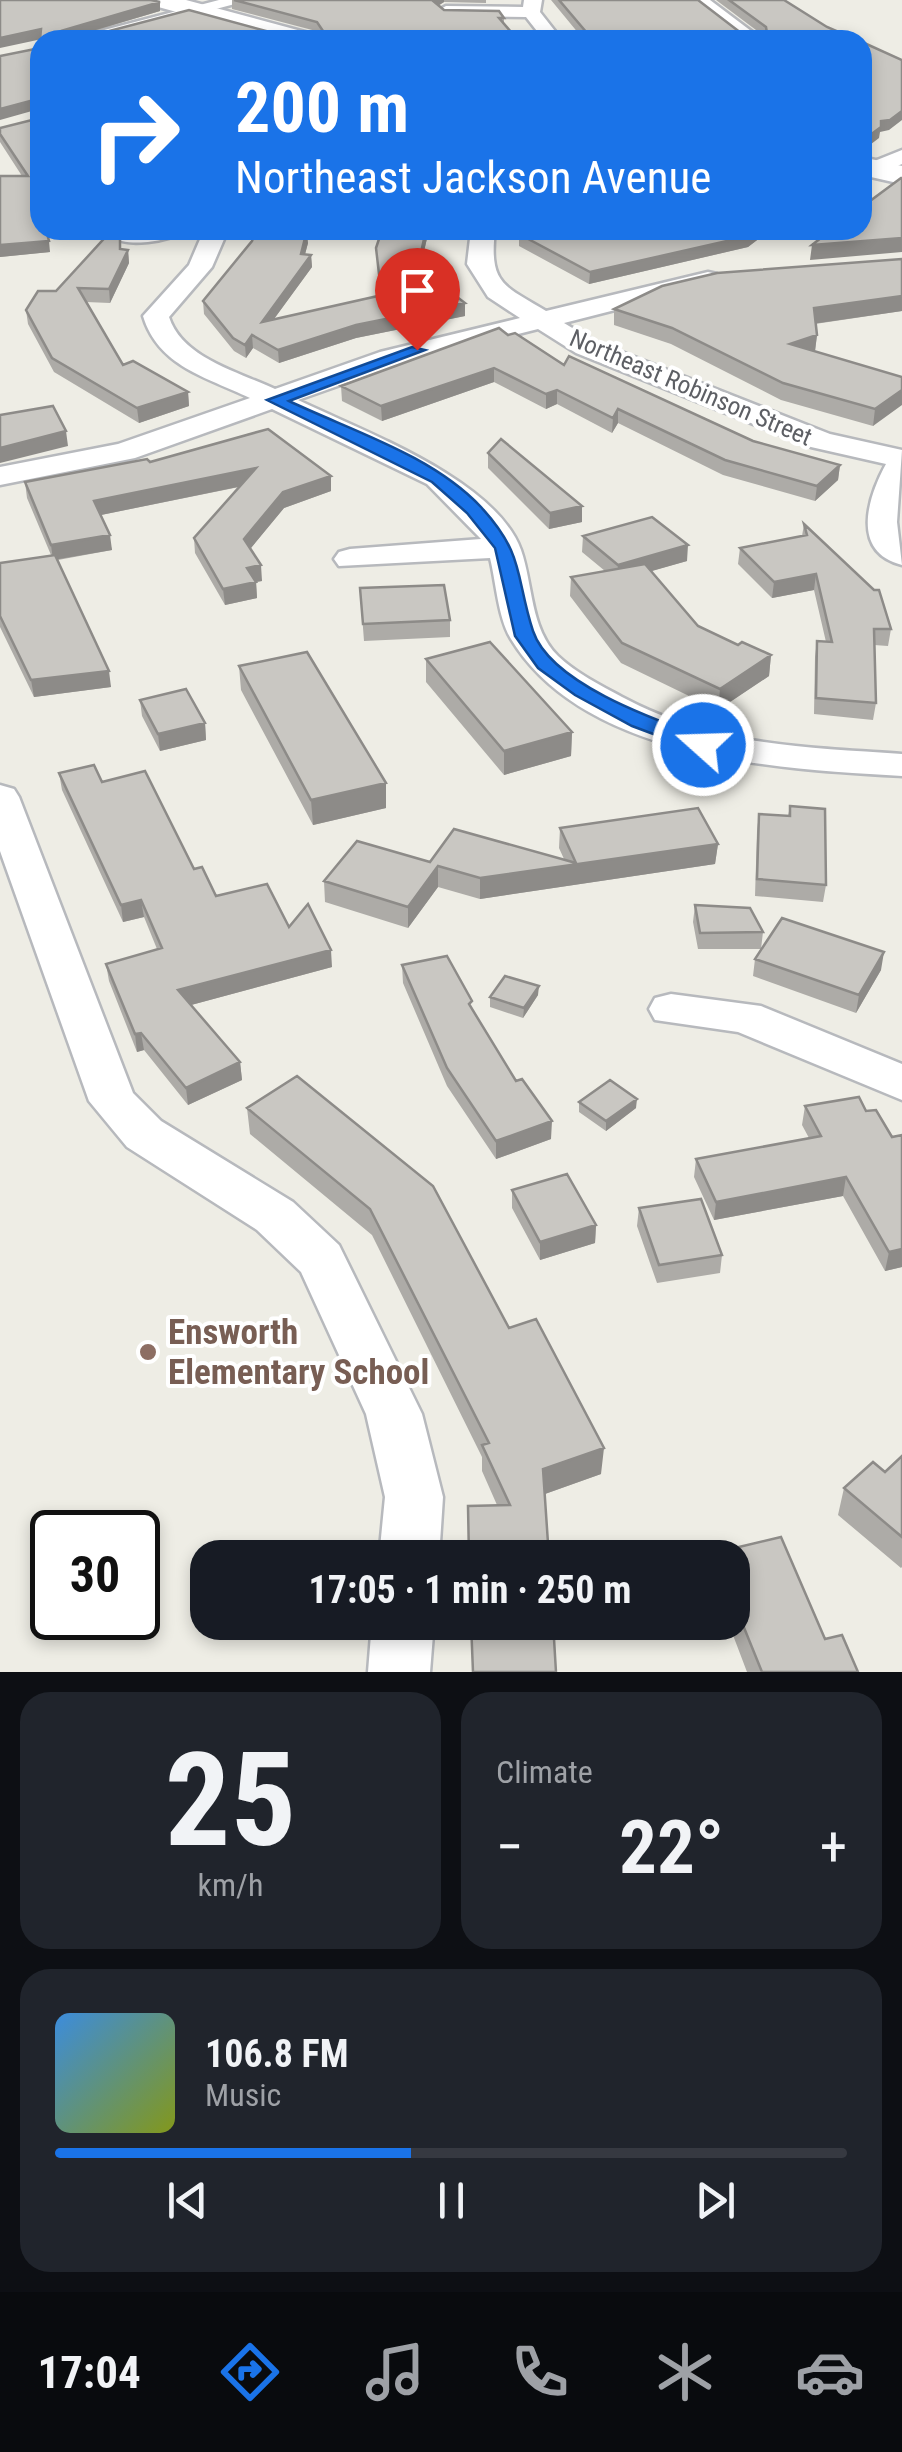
<!DOCTYPE html>
<meta charset="utf-8">
<style>
:root{--surface:#171b24;--page:#20242c;--text:#f1f3f6;--muted:#9ea1a6;--line:#363941;--accent:#1a73e8}
body{margin:0;font-family:"Roboto Condensed",sans-serif;background:var(--page);color:var(--text);height:100vh;display:flex;flex-direction:column;font-size:38px;white-space:nowrap}
*{box-sizing:border-box;margin:0}
p{font-size:32px;color:var(--muted)}
.icon{flex:none;width:55px;height:55px;fill:none;stroke:currentColor;stroke-width:2;stroke-linecap:round;stroke-linejoin:round}
.map{position:relative;height:1672px;overflow:hidden}
.sheet{display:flex;flex-direction:column;gap:20px;padding:20px;background:#0d0f14;flex:1}
.sheet>*{flex:none}
.guide{position:absolute;left:30px;top:30px;width:842px;height:210px;border-radius:30px;box-shadow:0 5px 15px #0003;background:#1a73e8;color:#fff;overflow:hidden}
.speed{position:absolute;left:30px;top:1510px;display:flex;gap:20px;font-size:50px;font-weight:700;text-align:center}
.speed>*{display:grid;place-content:center;width:130px;height:130px;border-radius:50%;background:var(--surface);box-shadow:0 5px 15px #0003;line-height:1}
.speed .limit{border:5px solid #111;border-radius:15px;background:#fff;color:#111}
.pin{position:absolute;display:grid;place-items:center;width:85px;height:85px;color:#fff;margin:-102px -42px;border-radius:50% 50% 50% 0;rotate:-45deg;box-shadow:0 0 10px #0007}
.pin .icon{rotate:45deg}
.me{position:absolute;width:110px;margin:-55px;rotate:290deg;stroke-linejoin:round;filter:drop-shadow(0 0 8px #0008)}
.turn{display:flex;align-items:center;gap:35px;height:210px;padding:0 40px;font-size:45px}
.turn .icon{width:130px;height:130px;stroke-width:2.5}
.turn b{display:block;font-size:70px;line-height:85px}
.big{font-size:75px;font-weight:700;line-height:1.1}
.sheet .tile{flex:1;display:flex;flex-direction:column;justify-content:center;gap:15px;min-width:0;padding:0 35px;border-radius:30px;background:var(--page)}
.sheet .dial{align-items:center;gap:0}
.dial b{font-size:130px;line-height:1}
.song{display:flex;align-items:center;gap:30px}
.cover{width:120px;height:120px;border-radius:15px;background:linear-gradient(135deg,hsl(210 70% 55%),hsl(70 70% 35%))}
.played{height:10px;border-radius:5px;background:linear-gradient(90deg,var(--accent) 45%,var(--line) 45%)}
.keys{display:flex;justify-content:space-around;direction:ltr}
.heat{display:flex;justify-content:space-between;align-items:center;font-size:55px;direction:ltr}
.sheet .tiles{flex:1;display:grid;gap:20px;grid-template-columns:1fr 1fr}
.tile:last-child{grid-column:span 2}
.trip{position:absolute;left:190px;top:1540px;width:560px;height:100px;border-radius:30px;background:var(--surface);box-shadow:0 5px 15px #0003;font-weight:700;line-height:100px;text-align:center}
.tab-bar{display:flex;height:160px;justify-content:space-around;align-items:center;background:#090b0e;color:var(--muted)}
.tab-bar .icon{width:70px;height:70px}
.tab-bar .on{color:var(--accent)}
.tab-bar b{font-size:45px;color:var(--text)}
.map>svg:first-child{display:block}
.lines{fill:none;stroke-linecap:round;stroke-linejoin:round}
.street-casing{stroke:#b7b9bd;stroke-width:5}
.secondary-casing{stroke:#b8babf;stroke-width:5}
.street{fill:#fff;fill-rule:evenodd}
.secondary{fill:#fff;fill-rule:evenodd}
.wall{fill:#adaba7}
.shaded-wall{fill:#8d8b88}
.building{fill:#c9c7c2;stroke:#8d8b88;stroke-width:2.5}
.route{fill:#1a73e8;stroke:#114b97;stroke-width:2.5}
.education-dot{fill:#8d6e63;stroke:#fff;stroke-width:4}
.labels{text-anchor:middle;stroke-width:8;stroke-linejoin:round;paint-order:stroke}
.far-street-label{font-size:25px;fill:#5d5f64;stroke:#fff}
.near-education-label{font-size:35px;font-weight:bold;fill:#785e54;stroke:#fff;text-anchor:start}
</style>
<div class="map">
<svg width="902" height="1672" viewBox="0 0 902 1672">
<rect width="100%" height="100%" fill="#eeede5"/>
<g class="lines">
<g class="street-casing">
<path id="street" d="M219,0h31l-152,40h-32z
M524,0h18l-2,12 22,28h-18l-18,-23 -80,-1 -9,-5 9,-5 77,1z
M690,0h20l53,40h-21z
M902,150v14l-40,16v-14z
M185,230c-13,12 -61,18 -74,6l8,-6z
M204,230h24l-16,37 -43,50c13,41 70,55 106,72l105,-37 140,-34 -32,-21 -21,-33 4,-34h24c-6,54 8,55 51,81l162,-39 9,2 3,5 -3,5 -153,39 30,18 236,93 72,16 -5,72 5,43c-52,-13 -34,-68 -16,-101l-75,-17 -235,-94 -38,-24 -138,35 -102,36c64,31 197,79 223,150 12,34 9,79 37,106 18,17 42,29 64,41 92,49 179,50 280,57v22c-124,-7 -318,-17 -391,-137 -13,-21 -15,-57 -21,-81l-151,8 -5,-7 5,-7 11,-3 131,-10 -54,-55 -155,-75 -137,49 -135,27v-18l118,-23 132,-46c-44,-21 -92,-32 -107,-82l46,-51z
M0,785l14,4 5,8 114,296 28,28 132,81 46,43 83,169 21,83 -4,61h-60l6,-61 -19,-83 -65,-142 -44,-42 -130,-83 -38,-46 -89,-250z
M671,994l90,12 141,58v36l-164,-68 -83,-12 -6,-11 6,-11z
M372,1622h62l-4,50h-62z"/>
</g>
<g class="secondary-casing">
<path id="secondary" d="M147,0h39l130,35 4,5h-41l-128,-35z
M862,157l40,9v18l-40,-9z"/>
</g>
<use href="#street" class="street"/>
<use href="#secondary" class="secondary"/>
</g>
<path class="wall" d="M232,0h254v3l-42,-1 -6,4 6,4 60,8v6l14,16 -478,-1 120,-37v9l-73,22 190,1 39,-3 -84,-22z
M551,0h147l43,33h19l-44,-33h68l43,27 30,13h-273z
M40,118v112l10,22 -50,5v-81h22l-22,-34v-14z
M429,230l-6,25 4,19 38,29v13l-109,22 -77,25 -26,-15 -7,10 -12,-7 -30,-37 -1,-13 49,-60 56,2 -3,11 6,1 1,12 -38,52 114,-25 -8,-8 -4,-38z
M519,230h251l-22,17 -159,37 -70,-38z
M122,250h6l1,13 -19,40 -24,-1 37,63 65,27 1,14 -50,17 -85,-51 -26,-48 -2,-14z
M902,259v52l-87,13 2,11 -2,16h-2l89,26 -29,49 -92,-26 -110,-56 -57,-19v-16z
M508,335l56,30 189,76 87,24 -2,15 -23,21 -92,-26 -105,-52 -6,10 -55,-29 -11,5 -52,-27 -112,39 -40,-20 -1,-15z
M488,453l94,53v16l-33,7 -61,-61z
M150,462l181,29 -47,17 -34,41 12,32 -6,1 1,16 -32,7 -30,-52 -1,-15 45,-51 -138,28 11,35 -54,10 53,127 -77,10 -34,-70v-64l51,-8 -24,-57 -2,-16z
M804,524l87,105 -3,17 -14,-1 2,58 -3,17 -59,-6 1,-57 2,-16 9,1 -12,-52 -42,8 -34,-34 2,-16 62,-12z
M583,536l104,25 -36,10 47,55 40,19 33,10 -2,21 -51,34 -97,-47 -51,-67 1,-19 34,-6 -23,-19z
M360,588l90,32v17l-86,4z
M426,659l146,73 -1,24 -67,19 -78,-93z
M239,666l147,142 -73,17 -72,-135z
M140,700l65,23 1,17 -46,11 -18,-35z
M59,773l43,9 92,87 22,27 73,31 43,40 -141,38 49,57 2,18 -54,25 -44,-55 -7,2 -28,-71 -3,-17 51,-15 -13,-32 -21,5 -61,-132z
M790,806l36,79 -3,17 -68,-6 2,-65 2,-17 29,2z
M560,828l158,16 -3,20 -235,35 -42,-12 -30,41 -83,-26 -1,-21 106,-19 134,-3 -5,-11z
M695,905l68,27 -2,17h-63l-5,-27z
M755,959l126,11 -25,43 -103,-37z
M402,965l70,43 79,131 -55,20 -49,-73 -44,-103z
M538,995l-15,23 -33,-11v-10z
M297,1076l212,252 92,146 -56,20 4,64h-81v-52l29,-1 -15,-34v-14l-110,-222 -122,-101 -3,-26z
M579,1102l57,6 -30,23 -27,-19z
M805,1106l61,5 26,26 10,-2v132l-17,4 -42,-75 -129,24 -20,-43 2,-18 113,-21 -7,-13z
M512,1190l84,35 -1,18 -55,17 -28,-52z
M639,1208l83,47 -2,18 -63,10 -20,-57z
M902,1456v111l-1,1 -63,-53 6,-27 41,-16z
M781,1537l44,102 17,-4 16,37h-111l-19,-50h4v-64h-18v-5z"/>
<path class="shaded-wall" d="M431,0h13v2l-13,8z
M160,2v9l-98,29 -1,-9z
M41,29l1,10 -42,9v-10z
M38,99l1,10 -39,11v-11z
M902,111v9l-13,10 -9,2 -1,6 -17,13v-10l19,-20z
M426,230h3l-7,30v-12z
M756,230h14l-22,17 -159,37 1,-12z
M307,231l1,12 -6,23 -1,-12z
M120,232l2,30 6,-12 1,13 -19,40 -1,-14 11,-40z
M902,238v14l-92,8 2,-15z
M49,241l1,11 -50,5v-12z
M311,255l1,12 -49,67 -1,-12z
M902,296v15l-90,13 2,-16z
M465,303v13l-109,22 -77,25 -1,-13 78,-25z
M252,335l1,13 -7,10 -1,-13z
M817,335l-2,16 -27,10 2,-17z
M494,368v14l-112,39 -1,-15z
M557,390v14l-11,5v-15z
M902,390v15l-29,21 2,-17z
M188,392l1,14 -50,17 -2,-15z
M618,409v14l-6,10 1,-15z
M66,431l2,15 -68,17v-15z
M840,465l-2,15 -23,21 2,-15z
M256,468l1,15 -161,33 -2,-15z
M331,476v15l-47,17 -38,46 -2,-15 39,-47z
M582,506v16l-33,7 1,-16z
M110,535l2,15 -59,10 -2,-15z
M688,545l-1,16 -70,20 1,-16z
M261,565l1,16 -14,2 -1,-15z
M816,574l-2,16 -42,8 2,-16z
M256,582l1,16 -32,7 -2,-16z
M771,655l-2,21 -51,34 2,-21z
M109,671l2,16 -77,10 -3,-17z
M205,723l1,17 -46,11 -2,-17z
M572,732l-1,24 -67,19v-24z
M386,783v25l-73,17 -2,-25z
M718,844l-3,20 -235,35v-21z
M438,866v21l-30,41v-21z
M141,900l3,17 -21,5 -2,-17z
M331,950l1,17 -152,41 -2,-18z
M884,952l-3,18 -25,43 3,-18z
M539,986l-1,9 -15,23 1,-10z
M141,1033l3,17 -7,2 -2,-18z
M240,1062l2,18 -54,25 -2,-17z
M637,1099l-1,9 -30,23v-10z
M552,1121l-1,18 -55,20v-18z
M846,1177l-3,19 -129,24 2,-18z
M596,1225l-1,18 -55,17v-18z
M902,1249v18l-17,4 4,-19z
M604,1448l-3,26 -59,21 1,-26z"/>
<path class="building" d="M0,0h151l9,2 -99,29 37,3 91,-24 88,24 46,-3 -6,-9 -83,-22h198l12,10 55,1 5,7h-5l19,22h-478l1,-11 -41,9z
M559,0h139l43,33h26l-1,-6 -37,-27h55l43,27 30,13h-264z
M862,42l40,18v51l-12,9 -9,1v6l-19,14z
M40,43v58l-2,-2 -38,10v-53l40,-8z
M40,116v114h6l3,11 -49,4v-69h28l-28,-42v-6l40,-10z
M901,178h1v60l-90,7 19,-15h31v-23z
M112,230l8,2v17l8,1 -19,39 -31,-1 45,77 10,-4 55,31 -51,16 -85,-50 -26,-48 12,-19h18z
M256,230h51l-6,24 10,1 -49,67 138,-31 -21,-17 -3,-26 6,-18h44l-4,18 5,26 38,29 -109,22 -78,25 -26,-15 -7,10 -12,-7 -30,-37 49,-60z
M519,230h237l-7,6 -159,36 -71,-38z
M902,259v37l-88,12 3,27 -27,9 112,33v13l-27,19 -92,-26 -111,-55 -58,-19 48,-23 55,-13z
M499,328l9,7 7,-2 49,32 5,-9 184,85 87,24 -23,21 -92,-26 -107,-51 -5,9 -56,-28 -11,4 -52,-26 -113,38 -40,-20z
M53,406l13,25 -66,17v-33z
M268,429l63,47 -48,16 -39,47 17,26 -14,3 9,14 -33,7 -29,-51 62,-70 -162,33 16,34 -59,10 -26,-63 122,-23 3,3z
M501,439l81,67 -32,7 -62,-60z
M652,517l36,28 -70,20 -35,-29z
M804,524l70,66h5l12,39h-17l2,74 -60,-5 1,-57 15,1 -16,-68 -42,8 -34,-34 67,-13z
M55,555l54,116 -78,9 -31,-64v-53z
M645,564l53,62 40,19 4,-3 29,13 -51,34 -98,-46 -51,-66z
M444,585l6,35 -87,4 -3,-36z
M490,642l82,90 -68,19 -78,-92z
M307,652l79,131 -75,17 -72,-134z
M186,689l19,34 -47,11 -18,-34z
M94,765l8,17 43,-11 49,98 8,-2 14,29 51,-12 22,43 19,-23 23,46 -153,40 62,72 -54,26 -45,-55 -6,1 -29,-70 56,-16 -21,-48 -20,5 -62,-132z
M790,806l35,3 1,76 -69,-6 2,-65 31,2z
M698,808l20,36 -238,34 -42,-12 -30,41 -84,-26 33,-40 73,21 24,-33 122,34 -16,-35z
M695,905l55,3 13,24 -63,1z
M782,918l102,34 -25,43 -104,-36z
M447,956l25,45 -3,3 47,77 6,-2 30,42 -56,20 -49,-73 -45,-103z
M505,976l34,10 -15,22 -34,-11z
M297,1076l136,110 76,142 27,-9 68,129 -61,21 6,89h-80l-1,-52 42,-1 -28,-60 7,-2 -119,-234 -123,-101z
M610,1080l27,19 -31,22 -27,-19z
M859,1097l7,14 10,-1 16,27 10,-2v114l-13,3 -43,-75 -130,25 -20,-43 125,-23 -16,-30z
M567,1174l29,51 -56,17 -28,-52z
M701,1199l21,56 -63,10 -20,-57z
M902,1456v81l-58,-49 29,-26 12,10z
M781,1537l44,102 17,-4 16,37h-96l-30,-74v-40h-16l-2,-5z
M471,1622h82l3,50h-83z"/>
<path class="route" d="M412,347l13,3 -136,51c63,30 143,54 192,106 44,48 34,68 52,124 18,54 128,91 178,109v10h-15l-64,-24 -57,-31 -37,-27 -23,-32 -20,-88 -28,-35 -35,-31 -165,-82z"/>
<circle class="education-dot" cx="148" cy="1352" r="10"/>
<g class="labels">
<g class="far-street-label">
<text transform="translate(691 387) rotate(23)" y="9">Northeast Robinson Street</text>
</g>
<g class="near-education-label">
<text x="168" y="1344">Ensworth<tspan x="168" dy="40">Elementary School</tspan></text>
</g>
</g>
</svg>
<div class="speed"><div class="limit">30</div></div>
<div class="pin" style="left:417px;top:350px;background:#d93025"><svg class="icon" aria-label="arrive" viewBox="0 0 24 24"><path d="M6 21V4h12l-3 4 3 4H6"/></svg></div>
<svg class="me" style="left:703px;top:745px" viewBox="-20 -20 40 40"><circle r="17" fill="#1a73e8" stroke="#fff" stroke-width="3"/><path d="M0-11L8 9 0 5-8 9z" fill="#fff"/></svg>
<div class="trip">17:05 · 1 min · 250 m</div>
<div class="guide">
<div class="turn"><svg class="icon" aria-label="right" viewBox="0 0 24 24"><path d="M7 20v-9h11M14 6l5 5-5 5"/></svg><div><b>200 m</b>Northeast Jackson Avenue</div></div>
</div>
</div>
<section class="sheet">
<div class="tiles">
<div class="tile dial"><b>25</b><p>km/h</p></div>
<div class="tile"><p>Climate</p>
<div class="heat"><a>−</a><b class="big">22°</b><a>+</a></div>
</div>
<div class="tile">
<div class="song"><i class="cover"></i><div><b>106.8 FM</b><p>Music</p></div></div>
<div class="played"></div>
<div class="keys"><svg class="icon" aria-label="previous" viewBox="0 0 24 24"><path d="M18 5L8 12l10 7zM5 5v14"/></svg><svg class="icon" aria-label="pause" viewBox="0 0 24 24"><path d="M8 5v14M16 5v14"/></svg><svg class="icon" aria-label="next" viewBox="0 0 24 24"><path d="M6 5l10 7-10 7zM19 5v14"/></svg></div>
</div>
</div>
</section>
<nav class="tab-bar">
<b>17:04</b>
<svg class="icon on" aria-label="directions" viewBox="0 0 24 24"><path d="M12 3l9 9-9 9-9-9zM9 14v-3h6M13 9l2 2-2 2"/></svg>
<svg class="icon" aria-label="music" viewBox="0 0 24 24"><path d="M9 18V5l10-2v13"/><circle cx="6" cy="18" r="3"/><circle cx="16" cy="16" r="3"/></svg>
<svg class="icon" aria-label="phone" viewBox="0 0 24 24"><path d="M5 4h4l2 5-3 2q2 4 5 5l2-3 5 2v4C11 20 4 13 5 4z"/></svg>
<svg class="icon" aria-label="climate" viewBox="0 0 24 24"><path d="M12 3v18M4 7l16 10M4 17L20 7"/></svg>
<svg class="icon" aria-label="car" viewBox="0 0 24 24"><path d="M5 17H2v-5l4-1 3-4h7l3 4 3 1v5h-3M9 17h6M6 11h13"/><circle cx="7" cy="17" r="2"/><circle cx="17" cy="17" r="2"/></svg>
</nav>
